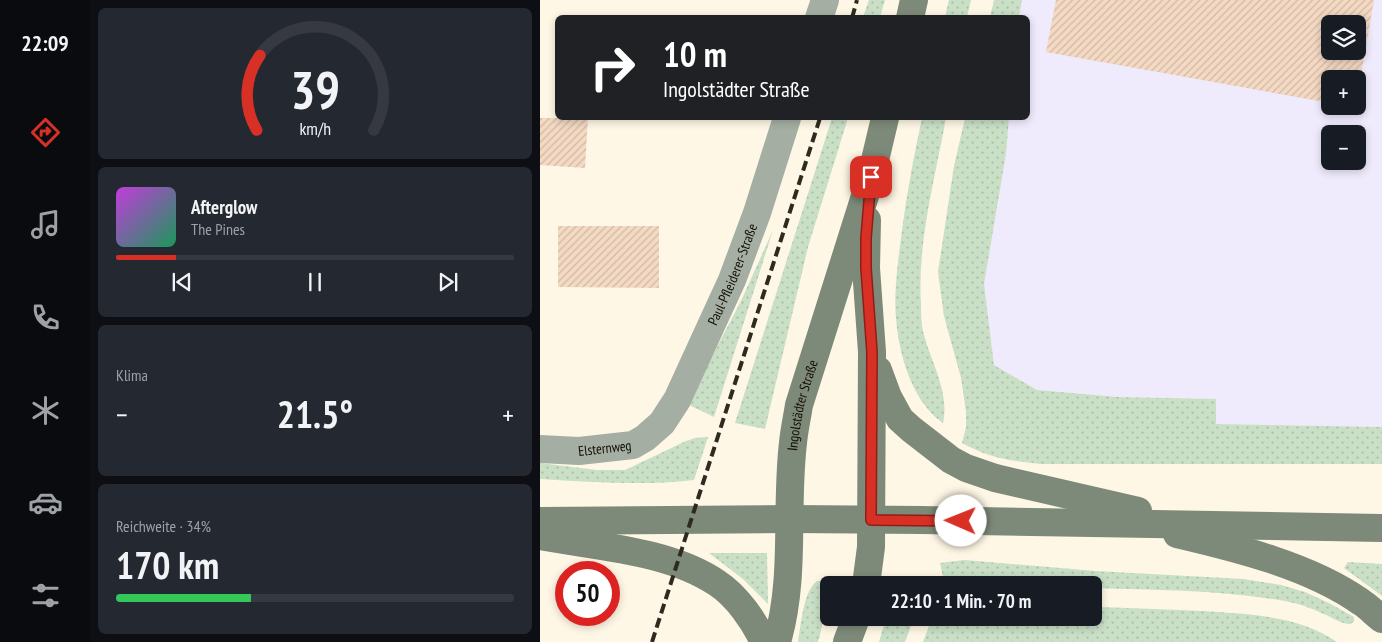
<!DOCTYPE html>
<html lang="de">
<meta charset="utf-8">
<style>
:root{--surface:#171b24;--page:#242831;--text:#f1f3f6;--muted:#9ea1a6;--line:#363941;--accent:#d93025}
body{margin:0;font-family:"PT Sans Narrow",sans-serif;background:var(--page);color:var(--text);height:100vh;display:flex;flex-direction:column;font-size:19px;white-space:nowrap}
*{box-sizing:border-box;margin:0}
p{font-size:16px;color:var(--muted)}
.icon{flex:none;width:28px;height:28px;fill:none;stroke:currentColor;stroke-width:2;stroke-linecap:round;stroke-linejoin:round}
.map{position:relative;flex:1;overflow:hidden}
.sheet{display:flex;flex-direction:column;gap:8px;padding:8px;background:#0d0f14;width:450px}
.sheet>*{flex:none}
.hud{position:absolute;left:15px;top:15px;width:475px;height:105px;border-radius:8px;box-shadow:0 2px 8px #0003;background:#202124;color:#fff;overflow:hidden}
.buttons{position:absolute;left:781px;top:15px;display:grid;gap:10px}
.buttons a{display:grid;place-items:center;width:45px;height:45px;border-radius:8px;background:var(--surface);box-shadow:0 2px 8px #0003;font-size:25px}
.speed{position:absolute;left:15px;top:561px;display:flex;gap:10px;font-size:25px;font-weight:700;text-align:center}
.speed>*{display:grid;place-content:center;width:65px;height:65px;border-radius:50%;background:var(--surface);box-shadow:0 2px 8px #0003;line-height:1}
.speed .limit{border:8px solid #d22;background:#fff;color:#111}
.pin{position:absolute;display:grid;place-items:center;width:42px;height:42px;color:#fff;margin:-21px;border-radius:10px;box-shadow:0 2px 8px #0006}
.me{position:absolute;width:55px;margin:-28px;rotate:271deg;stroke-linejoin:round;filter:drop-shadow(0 0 4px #0008)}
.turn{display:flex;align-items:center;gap:18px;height:105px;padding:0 25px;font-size:22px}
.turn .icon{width:65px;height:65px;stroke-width:2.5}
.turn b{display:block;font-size:35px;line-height:42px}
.big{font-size:38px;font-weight:600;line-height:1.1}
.sheet .tile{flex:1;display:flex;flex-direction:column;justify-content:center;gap:8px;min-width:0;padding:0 18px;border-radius:8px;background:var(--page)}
.sheet .dial{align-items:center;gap:0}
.dial svg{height:130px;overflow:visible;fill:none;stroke:var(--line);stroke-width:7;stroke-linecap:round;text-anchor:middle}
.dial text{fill:var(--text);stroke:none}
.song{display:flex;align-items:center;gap:15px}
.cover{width:60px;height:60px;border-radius:8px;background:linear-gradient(135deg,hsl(290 70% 55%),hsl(150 70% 35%))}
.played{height:5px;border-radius:2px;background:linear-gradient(90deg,var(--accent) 15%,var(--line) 15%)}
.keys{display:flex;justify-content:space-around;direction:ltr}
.heat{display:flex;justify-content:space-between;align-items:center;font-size:28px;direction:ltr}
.charge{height:8px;border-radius:4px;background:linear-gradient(90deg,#34c759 34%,var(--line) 0)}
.trip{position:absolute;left:280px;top:576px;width:282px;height:50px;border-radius:8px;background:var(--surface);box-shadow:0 2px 8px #0003;font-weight:600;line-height:50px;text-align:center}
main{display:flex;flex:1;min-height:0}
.tabs{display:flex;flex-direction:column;width:90px;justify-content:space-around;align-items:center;background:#090b0e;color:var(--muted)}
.tabs .icon{width:35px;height:35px}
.tabs .active{color:var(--accent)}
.tabs b{font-size:22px;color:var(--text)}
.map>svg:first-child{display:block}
.commercial{fill:#efeafc;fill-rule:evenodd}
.grass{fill:url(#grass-dots)}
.building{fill:url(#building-hatch);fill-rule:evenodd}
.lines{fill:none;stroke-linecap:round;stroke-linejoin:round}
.street{stroke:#a5aea2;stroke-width:28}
.secondary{stroke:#7e8a79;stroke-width:28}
.rail{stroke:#2e2a20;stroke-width:4;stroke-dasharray:10 5;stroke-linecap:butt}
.route-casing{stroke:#8d1f18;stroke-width:12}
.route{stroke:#d93025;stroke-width:9}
.labels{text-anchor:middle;stroke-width:4.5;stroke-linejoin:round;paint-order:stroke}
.street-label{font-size:14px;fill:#120e05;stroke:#fff7e5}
</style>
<main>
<nav class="tabs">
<b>22:09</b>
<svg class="icon active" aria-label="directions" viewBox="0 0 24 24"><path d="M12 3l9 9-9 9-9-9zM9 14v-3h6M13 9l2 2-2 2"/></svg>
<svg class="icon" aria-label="music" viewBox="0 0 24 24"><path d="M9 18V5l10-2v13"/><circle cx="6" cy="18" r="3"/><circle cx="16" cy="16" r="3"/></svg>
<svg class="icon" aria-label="phone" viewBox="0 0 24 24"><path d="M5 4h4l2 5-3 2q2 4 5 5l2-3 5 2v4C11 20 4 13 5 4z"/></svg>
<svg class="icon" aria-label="climate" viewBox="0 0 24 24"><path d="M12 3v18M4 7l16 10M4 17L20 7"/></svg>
<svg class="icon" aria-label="car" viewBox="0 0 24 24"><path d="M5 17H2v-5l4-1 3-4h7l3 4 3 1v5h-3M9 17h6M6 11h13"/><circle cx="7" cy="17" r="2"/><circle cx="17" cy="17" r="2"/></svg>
<svg class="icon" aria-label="filters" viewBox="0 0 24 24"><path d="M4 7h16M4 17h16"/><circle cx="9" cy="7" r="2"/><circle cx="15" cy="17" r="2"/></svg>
</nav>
<section class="sheet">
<div class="tile dial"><svg viewBox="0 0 100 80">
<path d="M14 69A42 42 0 1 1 86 69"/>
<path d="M14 69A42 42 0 0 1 16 23" stroke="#d93025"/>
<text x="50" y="56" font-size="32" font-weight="700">39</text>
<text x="50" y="72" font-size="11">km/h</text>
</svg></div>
<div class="tile">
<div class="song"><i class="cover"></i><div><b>Afterglow</b><p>The Pines</p></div></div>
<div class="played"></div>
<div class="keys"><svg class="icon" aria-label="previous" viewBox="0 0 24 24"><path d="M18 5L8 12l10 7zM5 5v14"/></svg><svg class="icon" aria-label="pause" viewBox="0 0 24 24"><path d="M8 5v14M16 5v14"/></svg><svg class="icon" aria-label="next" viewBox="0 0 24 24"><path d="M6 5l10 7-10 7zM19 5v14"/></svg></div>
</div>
<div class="tile"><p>Klima</p>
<div class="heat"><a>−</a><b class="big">21.5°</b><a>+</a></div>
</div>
<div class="tile"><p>Reichweite · 34%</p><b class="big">170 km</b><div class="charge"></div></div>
</section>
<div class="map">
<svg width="842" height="642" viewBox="0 0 842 642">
<defs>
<pattern id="grass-dots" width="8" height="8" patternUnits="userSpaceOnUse" patternTransform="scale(1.25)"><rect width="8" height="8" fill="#c9dfc6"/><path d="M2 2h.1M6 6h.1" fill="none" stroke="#acbea9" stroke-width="1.8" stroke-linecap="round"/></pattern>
<pattern id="building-hatch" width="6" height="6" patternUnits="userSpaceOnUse" patternTransform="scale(1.25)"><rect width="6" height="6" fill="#f4d9c3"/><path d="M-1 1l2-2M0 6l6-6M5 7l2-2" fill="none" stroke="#d0b9a6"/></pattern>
</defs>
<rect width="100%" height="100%" fill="#fff7e5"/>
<path class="commercial" d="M482,0h360v427l-167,-3 1,-25 -98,-2 -81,-7 -43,-25 -10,-81 22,-130 3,-36h19v-100l-9,-1zM790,24h28v27h-28zM790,79h28v27h-28zM790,134h28v27h-28z"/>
<path class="grass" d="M329,0h16l-5,17h-17z
M409,0h22l-4,17h-22z
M454,0h28l-3,17h-29z
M292,118h16l-40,129 -43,182 -30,-6z
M382,118h24c-11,61 -29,124 -25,187 0,9 0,18 2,26 7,30 27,60 20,92 -39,-27 -51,-95 -47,-139 1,-18 4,-36 6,-54 5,-38 12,-75 20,-112z
M425,118h44l-3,36 -22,130 10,81 43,25 81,7 98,2v25l166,3v37h-341c-31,-3 -52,-6 -79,-21l4,-16v-15l-5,-34 -17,-62 -6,-44 16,-106z
M233,230l-59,187 -27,-13 54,-103z
M168,437l-14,43c-51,6 -102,2 -154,-1v-16l57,7h28l61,-29 9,-3z
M169,553h58l1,51 -25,-25z
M424,560l132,11 147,8 38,6 24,7 24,11 25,14v4l-3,3c-12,0 -20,-8 -32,-12 -12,-6 -27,-10 -40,-12 -61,-10 -124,-10 -185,-12v-3l-139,-2 -12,-6 -3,-14z
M808,562l34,2v32l-38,-28z
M277,581h3c9,14 3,46 -2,61h-20c3,-16 5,-51 19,-61z
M554,607c36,1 71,2 107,4 46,3 98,4 136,31h-414l9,-24h162z
M346,618h28l-9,24h-26z"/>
<path class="building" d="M516,0h318l-16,93v-14h-28v24l-284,-51zM790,24h28v27h-28z
M0,118h48l-3,50 -45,-3z
M18,226h101v62l-101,-1z"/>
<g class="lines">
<g class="street">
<path d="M279,18l6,-18"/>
<path id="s1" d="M0,449l39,2 54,-6 12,-7 17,-15 15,-23 55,-120 25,-67 30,-95"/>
</g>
<g class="secondary">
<path d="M370,18l4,-18"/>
<path d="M338,370l10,27 12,22 11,10 40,31 15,8 29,10 143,33"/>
<path d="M0,521l250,-2 132,1 460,8"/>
<path d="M637,534c60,14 133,32 184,68 8,5 14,12 21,17"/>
<path d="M0,536c57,11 128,14 177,47 20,13 37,38 47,59"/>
<path d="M326,585l5,-38 1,-195 -6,-84 1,-48"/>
<path id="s2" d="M237,642c19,-66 8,-132 16,-199 1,-12 4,-25 6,-38l72,-228 14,-59"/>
<path d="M307,642l9,-24"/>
</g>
<path class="rail" d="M312,18l5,-18
M112,642l168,-524"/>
</g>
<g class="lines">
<g class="route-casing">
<path id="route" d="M331,177l-5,61v30l6,84 -1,168 90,1"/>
</g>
<use href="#route" class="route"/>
</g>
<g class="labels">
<g class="street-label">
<text dy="5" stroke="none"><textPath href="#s1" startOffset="295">Paul-Pfleiderer-Straße</textPath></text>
<text dy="5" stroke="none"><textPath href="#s2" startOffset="239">Ingolstädter Straße</textPath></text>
<text dy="5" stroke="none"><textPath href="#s1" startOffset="65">Elsternweg</textPath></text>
</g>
</g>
</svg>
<div class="buttons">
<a><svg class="icon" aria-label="layers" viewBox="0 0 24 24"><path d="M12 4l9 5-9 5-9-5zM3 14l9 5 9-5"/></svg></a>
<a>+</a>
<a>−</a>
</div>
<div class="speed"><div class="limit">50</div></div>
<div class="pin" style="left:331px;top:177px;background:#d93025"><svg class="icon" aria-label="arrive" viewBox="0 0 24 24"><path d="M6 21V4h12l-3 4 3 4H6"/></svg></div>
<svg class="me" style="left:421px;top:521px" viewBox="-20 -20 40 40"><circle r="19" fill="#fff"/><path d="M0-13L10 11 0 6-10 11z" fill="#d93025"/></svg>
<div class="trip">22:10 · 1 Min. · 70 m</div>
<div class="hud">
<div class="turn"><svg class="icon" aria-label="right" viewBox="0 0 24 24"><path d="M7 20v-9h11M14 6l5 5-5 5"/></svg><div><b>10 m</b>Ingolstädter Straße</div></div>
</div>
</div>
</main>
